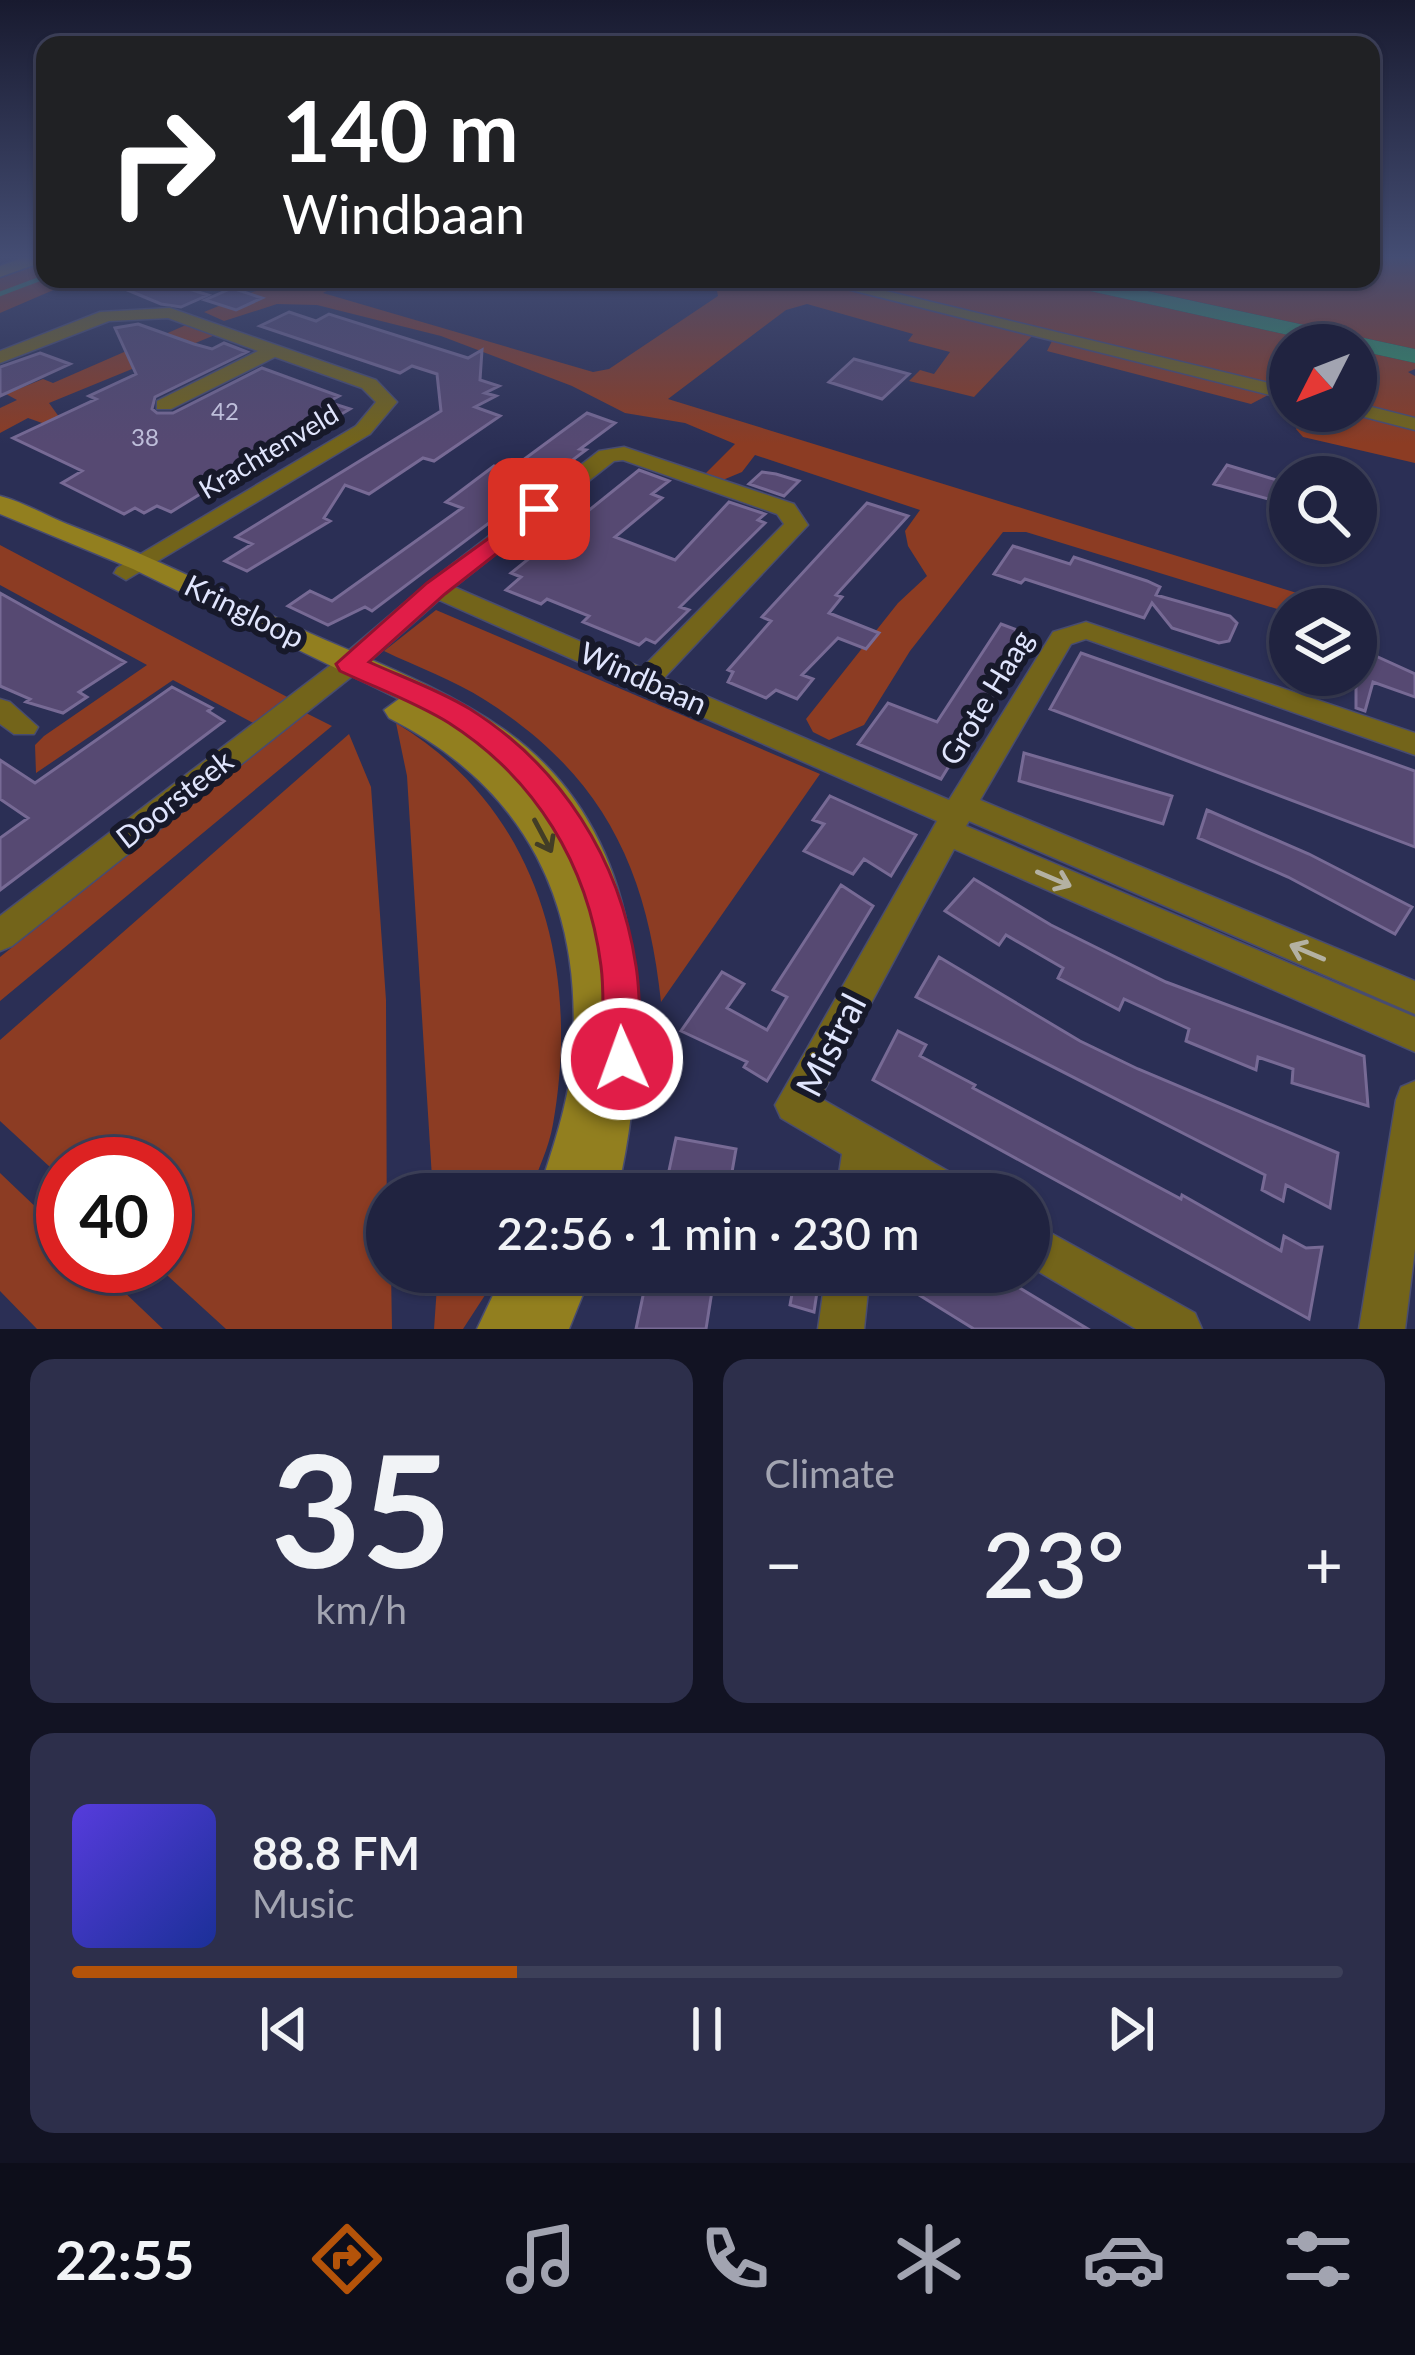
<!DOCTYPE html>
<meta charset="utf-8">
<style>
:root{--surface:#202340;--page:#2d2f4b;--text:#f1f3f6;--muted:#a2a4b1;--line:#3d4059;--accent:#b45309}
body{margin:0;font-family:Lato,sans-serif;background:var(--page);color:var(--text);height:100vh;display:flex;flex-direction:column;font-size:45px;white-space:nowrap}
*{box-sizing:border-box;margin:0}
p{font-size:39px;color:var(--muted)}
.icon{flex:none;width:66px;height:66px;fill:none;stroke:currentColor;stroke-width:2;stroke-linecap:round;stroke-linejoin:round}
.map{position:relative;height:1329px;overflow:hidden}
.side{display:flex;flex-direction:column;gap:30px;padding:30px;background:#121323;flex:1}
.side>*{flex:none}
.banner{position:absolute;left:36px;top:36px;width:1344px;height:252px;border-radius:24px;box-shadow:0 3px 9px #0004,0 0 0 3px var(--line);background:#202124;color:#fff;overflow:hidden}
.needle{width:78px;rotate:228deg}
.controls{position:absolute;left:1269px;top:324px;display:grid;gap:24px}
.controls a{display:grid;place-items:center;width:108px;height:108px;border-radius:50%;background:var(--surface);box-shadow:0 3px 9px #0004,0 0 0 3px var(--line);font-size:60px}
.speed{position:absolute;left:36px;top:1137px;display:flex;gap:24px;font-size:60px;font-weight:700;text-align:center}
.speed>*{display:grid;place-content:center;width:156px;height:156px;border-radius:50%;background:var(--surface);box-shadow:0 3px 9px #0004,0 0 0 3px var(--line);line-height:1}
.speed .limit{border:18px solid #d22;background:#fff;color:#111}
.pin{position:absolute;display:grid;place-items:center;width:102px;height:102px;color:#fff;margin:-51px;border-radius:24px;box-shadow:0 6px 18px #0006}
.me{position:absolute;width:132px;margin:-66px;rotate:358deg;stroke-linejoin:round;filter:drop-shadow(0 0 9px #0008)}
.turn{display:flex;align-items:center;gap:42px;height:252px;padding:0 48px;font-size:54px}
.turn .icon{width:156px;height:156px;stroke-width:2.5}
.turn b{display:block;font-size:84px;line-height:102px}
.big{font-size:90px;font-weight:600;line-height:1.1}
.side .card{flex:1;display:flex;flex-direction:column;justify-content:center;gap:18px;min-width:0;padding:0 42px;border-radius:24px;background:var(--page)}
.side .dial{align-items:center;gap:0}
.dial b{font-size:156px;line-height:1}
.song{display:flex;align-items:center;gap:36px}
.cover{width:144px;height:144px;border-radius:18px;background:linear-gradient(135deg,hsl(250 70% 55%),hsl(230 70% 35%))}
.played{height:12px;border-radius:6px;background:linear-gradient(90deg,var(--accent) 35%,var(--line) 35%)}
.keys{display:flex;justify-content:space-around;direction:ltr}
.heat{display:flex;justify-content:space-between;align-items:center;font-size:66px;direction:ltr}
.side .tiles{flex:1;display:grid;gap:30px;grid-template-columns:1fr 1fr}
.card:last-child{grid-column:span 2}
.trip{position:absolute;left:366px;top:1173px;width:684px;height:120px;border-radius:60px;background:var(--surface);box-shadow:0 3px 9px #0004,0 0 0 3px var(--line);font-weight:600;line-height:120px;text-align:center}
.tab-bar{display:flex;height:192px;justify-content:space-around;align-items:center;background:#0d0e1a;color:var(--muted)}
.tab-bar .icon{width:84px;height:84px}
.tab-bar .active{color:var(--accent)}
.tab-bar b{font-size:54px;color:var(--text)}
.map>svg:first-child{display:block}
.green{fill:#8c3c23}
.water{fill:#319262}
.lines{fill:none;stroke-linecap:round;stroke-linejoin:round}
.stream{stroke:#319262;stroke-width:4.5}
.building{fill:#564972;stroke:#776a95;stroke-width:3}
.street-casing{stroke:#484c70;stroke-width:3}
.secondary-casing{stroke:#484c70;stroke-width:3}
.street{fill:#73641a;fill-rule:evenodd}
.secondary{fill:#927f1f;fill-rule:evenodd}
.oneway{stroke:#423d26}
.oneway2{stroke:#b4b1a2}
.route{fill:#e11d48;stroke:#92132f;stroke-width:3}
.labels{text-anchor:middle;stroke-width:12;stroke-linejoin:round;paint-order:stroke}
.number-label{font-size:24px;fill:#bebeda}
.far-street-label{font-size:27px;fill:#e0e5fd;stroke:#17192a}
.street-label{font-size:30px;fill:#e0e5fd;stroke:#17192a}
.near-street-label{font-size:36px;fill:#e0e5fd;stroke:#17192a}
</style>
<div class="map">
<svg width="1415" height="1329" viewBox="0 0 1415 1329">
<rect width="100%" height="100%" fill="#2b2f55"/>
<path class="green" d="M1371,258h44v91l-322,-70h278z
M45,260v19h34l-79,34v-36z
M238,279h111l-26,14 270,79 16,-3 109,-73 -1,-5 -31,-12h117l230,56 -59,62 -65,-16 11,-11 14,4 16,-22 -42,-11 5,-7 -106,-30 -21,6 -118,89 681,210h-59v4l-264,-81h-23l-93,119 -46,74 -35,15 -16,-8 -7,-13 92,-116 29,-27 -19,-30 -3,-15 15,-21 -165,-55 -13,17 -24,10 -14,-7 31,-31 -50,-21 -60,-10 -53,-27 -131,-50 -124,-31 -40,-1 -53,17 -20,-9 59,-24z
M824,279h212l297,66h-43v47z
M186,325l29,10 -166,68 13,18 -17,3 -17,-6 -28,15v-25l17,-8 -11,-6 37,-15 10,4z
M1052,341h12l208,52 -21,11 -204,-53z
M1356,350l59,13v6l-7,3 7,4v46l-59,-14z
M1304,411h43l68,16v36l-112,-26 -7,-8z
M0,545l291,154 -34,26 -84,-45 -137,93 -1,-28 9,-9 103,-71 -147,-80z
M436,610l384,164 -159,228c-14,-135 -59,-228 -176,-302 -31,-20 -68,-33 -101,-49z
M306,713l26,13 -332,275v-44z
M396,723c142,85 185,243 157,401 -4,24 -16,48 -24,70h-96l-26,-418z
M349,734l22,53 15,213 1,272h4l1,57h-166l-69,-63h8v-102h-102v15l-63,-58v-81z
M0,1173l63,60v33h34l66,63h-126l-37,-38z
M438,1272h62l-37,57h-29z"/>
<path class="water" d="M1036,279h56l323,70v14l-59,-13v-5h-23z"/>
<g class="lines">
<path class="stream" d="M0,294l45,-17"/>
</g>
<path class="building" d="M101,279h57l50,16 -27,12 -20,-3z
M232,288l30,10 -26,12 -31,-10z
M289,312l27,9 13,-7 139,44 14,-8 -2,30 19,6 -14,7 11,3 -21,11 25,9 -66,45 -11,-3 -54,36 -24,-9 -21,33 6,3 -83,50 -22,-10 27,-17 -16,-7 205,-126 -4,-37 -25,-8 -12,7 -140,-47z
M138,324l56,20 18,5 12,-6 23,9 -92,45 -3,12 5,4h16l89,-45 77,28 -11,6 22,7 -51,30 -6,-2 -122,75 -14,-6 -13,7 -9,-5 -11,6 -62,-31 20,-12 -69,-33 83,-39 -7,-3 47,-22 -21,-46z
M40,353l30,11 -70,32v-29z
M854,359l55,15 -27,25 -53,-17z
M587,413l28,10 -35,26 6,1 -214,161 -7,-4 -37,18 -40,-19 22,-15 22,10 130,-93 -16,-6 48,-36 14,5z
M1227,465l63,19 -7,19 -69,-19z
M639,470l30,11 -17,13 10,4 -47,39 60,23 54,-58 36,12 -7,6 7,3 -85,84 9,3 -34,33 -9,-4 -7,6 -56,-23 6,-6 -42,-17 -6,5 -35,-14 15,-13 -10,-4z
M762,472l14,2 23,7 -15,15 -35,-12z
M867,503l41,13 -72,79 6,2 -13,16 50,20 -13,16 -28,-11 -36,37 11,4 -16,20 -21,-9 -10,8 -38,-16 5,-10 -5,-2 43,-49 -9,-4z
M1013,546l57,18 4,-7 73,24 13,6 -4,8 74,21 7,7 -8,18 -10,2 -47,-15 -20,-25 -8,15 -119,-39 -4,4 -27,-9z
M0,593l50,28 75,41 -46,30 8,5 -24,16 -37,-11 4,-3 -30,-13z
M1001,624l29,11 -89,144 -83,-35 30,-41 49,19z
M1356,647l59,27v23l-42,-15 -8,29 -9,-3z
M1081,653l334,118v76l-365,-138z
M172,687l40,21 -4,3 16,10 -224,169v-52l28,-20 -28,-19v-39l35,23z
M1024,753l148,43 -9,28 -144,-43z
M830,796l86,39 -25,41 -27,-17 -11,15 -49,-23 20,-27 -11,-4z
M1207,810l102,44 103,53 -17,27 -107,-57 -90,-39z
M974,879l77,46 115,57 198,74 4,50 -76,-23 1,-14 -35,-12 -2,13 -70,-29 3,-12 -65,-30 -5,11 -61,-32 5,-10 -57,-33 -7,10 -54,-34z
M841,885l32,21 -106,175 -23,-14 3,-5 -66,-31 41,-59 22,12 -17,24 40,22 20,-33 -14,-7z
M939,957l141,84 58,28 200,84 -8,55 -44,-23 -3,16 -21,-11 3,-15 -349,-178z
M898,1031l28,14 -6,11 55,29 -2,3 208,111 1,-4 99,56 3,-15 22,12 16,-1 -13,72 -436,-239z
M676,1138l60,11 -4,23 13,3 -3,19h-78z
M648,1272h67l-9,57h-70z
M796,1272h24l-6,40 -24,-7z
M882,1272h111l95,57h-114z"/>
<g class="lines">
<g class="street-casing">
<path id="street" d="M807,279h29l454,109v12z
M170,308l206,72 21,22 -27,32 -244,146 -12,-7 3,-5 239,-142 20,-24 -14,-14 -87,-31 -104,52h-14v-8l101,-50 -90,-33 -59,3 -109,42v-12l100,-39z
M1356,403l59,15v12l-66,-17 7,-2z
M624,447l170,57 14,21 -144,153 285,122 104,-168 33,-10 329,111v22l-329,-116 -15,5 -91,156 435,181v33l-446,-193 -3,5 449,191v35l-461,-203 -134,249 142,81 6,15h-60l-28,-17 -2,17h-42l6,-40 -61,-36 -6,-13 162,-284 -498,-221 -79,70 -348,276 -12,5v-35l340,-258 87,-74 172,-133zM623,460l154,54 7,10 -142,144 -188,-81 160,-126z
M0,699l10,3 28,25 -4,7h-20l-14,-10z
M1415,1081v168l-10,80h-46l37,-229 5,-13z
M1029,1221l166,92 7,16h-66l-107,-63z
M826,1272h44l-6,57h-46z"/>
</g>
<g class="secondary-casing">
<path id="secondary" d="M22,258l23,3 -45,16v-11z
M0,496c23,6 45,19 67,28 74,28 145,62 216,97 73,34 154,62 220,108 151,105 150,305 114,465h-79c14,-44 30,-88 34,-134 13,-154 -45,-272 -183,-342l-5,-8 15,-11 -266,-130 -133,-55z
M504,1272h88l-23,57h-92z"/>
</g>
<use href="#street" class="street"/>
<use href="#secondary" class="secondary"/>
</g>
<defs><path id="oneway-shaft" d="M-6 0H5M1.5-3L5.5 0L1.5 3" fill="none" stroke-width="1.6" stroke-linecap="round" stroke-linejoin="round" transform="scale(3)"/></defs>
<use class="oneway" href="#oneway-shaft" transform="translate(543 836) rotate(62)"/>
<g class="oneway2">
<use href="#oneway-shaft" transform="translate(1054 879) rotate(23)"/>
<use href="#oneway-shaft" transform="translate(1307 952) rotate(-157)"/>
</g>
<linearGradient id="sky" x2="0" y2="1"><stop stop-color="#181a2f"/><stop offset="0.58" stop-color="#444d73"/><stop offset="1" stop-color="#444d73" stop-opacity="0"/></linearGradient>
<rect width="1415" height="444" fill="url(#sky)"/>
<path class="route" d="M539,502l8,2v10l-102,80 -76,68c33,15 70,28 101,47 91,57 150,150 166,257 5,30 3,62 5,93l-6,12 -13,6 -14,-6 -6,-12c0,-31 3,-63 -1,-93 -13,-102 -66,-188 -152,-243 -34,-21 -73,-35 -109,-52l-4,-7 91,-81z"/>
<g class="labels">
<g class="number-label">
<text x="225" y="420">42</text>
<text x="145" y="446">38</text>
</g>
<g class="far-street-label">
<text transform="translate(269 452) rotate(-31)" y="9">Krachtenveld</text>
</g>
<g class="street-label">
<text transform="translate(244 612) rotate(26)" y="10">Kringloop</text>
<text transform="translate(643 679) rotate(24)" y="10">Windbaan</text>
<text transform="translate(987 698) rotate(-59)" y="10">Grote Haag</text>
<text transform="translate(175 800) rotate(-38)" y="10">Doorsteek</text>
</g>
<g class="near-street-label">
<text transform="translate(831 1045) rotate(-63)" y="13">Mistral</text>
</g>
</g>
</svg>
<div class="controls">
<a><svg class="needle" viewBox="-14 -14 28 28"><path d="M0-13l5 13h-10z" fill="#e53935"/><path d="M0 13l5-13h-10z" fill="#a2a4b1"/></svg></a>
<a><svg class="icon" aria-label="search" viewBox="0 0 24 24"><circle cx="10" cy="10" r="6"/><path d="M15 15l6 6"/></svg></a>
<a><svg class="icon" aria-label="layers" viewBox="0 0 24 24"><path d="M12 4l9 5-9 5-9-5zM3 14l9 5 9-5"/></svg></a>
</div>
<div class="speed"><div class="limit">40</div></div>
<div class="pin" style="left:539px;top:509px;background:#d93025"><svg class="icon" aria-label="arrive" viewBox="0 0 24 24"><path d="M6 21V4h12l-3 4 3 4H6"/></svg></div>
<svg class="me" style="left:622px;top:1059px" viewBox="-20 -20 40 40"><circle r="17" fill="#e11d48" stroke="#fff" stroke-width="3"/><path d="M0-11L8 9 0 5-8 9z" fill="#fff"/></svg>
<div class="trip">22:56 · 1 min · 230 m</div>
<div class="banner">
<div class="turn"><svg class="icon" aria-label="right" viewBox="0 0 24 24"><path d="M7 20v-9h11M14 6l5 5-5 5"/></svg><div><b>140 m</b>Windbaan</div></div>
</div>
</div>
<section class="side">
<div class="tiles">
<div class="card dial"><b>35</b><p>km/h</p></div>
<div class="card"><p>Climate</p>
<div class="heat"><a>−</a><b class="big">23°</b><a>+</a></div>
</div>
<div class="card">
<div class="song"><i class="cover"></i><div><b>88.8 FM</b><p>Music</p></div></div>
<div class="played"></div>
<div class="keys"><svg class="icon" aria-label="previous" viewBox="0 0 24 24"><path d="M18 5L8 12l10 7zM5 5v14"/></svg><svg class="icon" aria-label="pause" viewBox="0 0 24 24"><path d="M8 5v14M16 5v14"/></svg><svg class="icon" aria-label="next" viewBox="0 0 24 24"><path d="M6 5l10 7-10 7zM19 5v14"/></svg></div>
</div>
</div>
</section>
<nav class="tab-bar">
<b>22:55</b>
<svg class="icon active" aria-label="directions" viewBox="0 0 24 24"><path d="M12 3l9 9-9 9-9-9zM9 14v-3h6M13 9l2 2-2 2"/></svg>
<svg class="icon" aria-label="music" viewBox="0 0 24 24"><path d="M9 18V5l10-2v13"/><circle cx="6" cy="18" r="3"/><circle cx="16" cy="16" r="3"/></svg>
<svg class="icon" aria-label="phone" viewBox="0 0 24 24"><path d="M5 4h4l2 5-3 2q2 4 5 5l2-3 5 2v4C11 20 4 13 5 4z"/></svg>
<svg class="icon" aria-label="climate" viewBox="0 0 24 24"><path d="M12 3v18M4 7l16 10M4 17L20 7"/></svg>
<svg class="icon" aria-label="car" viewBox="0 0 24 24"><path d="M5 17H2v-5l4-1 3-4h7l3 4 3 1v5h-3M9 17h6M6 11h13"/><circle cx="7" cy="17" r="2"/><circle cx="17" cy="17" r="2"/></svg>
<svg class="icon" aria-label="filters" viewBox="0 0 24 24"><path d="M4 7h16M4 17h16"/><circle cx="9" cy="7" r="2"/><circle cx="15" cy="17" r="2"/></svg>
</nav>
